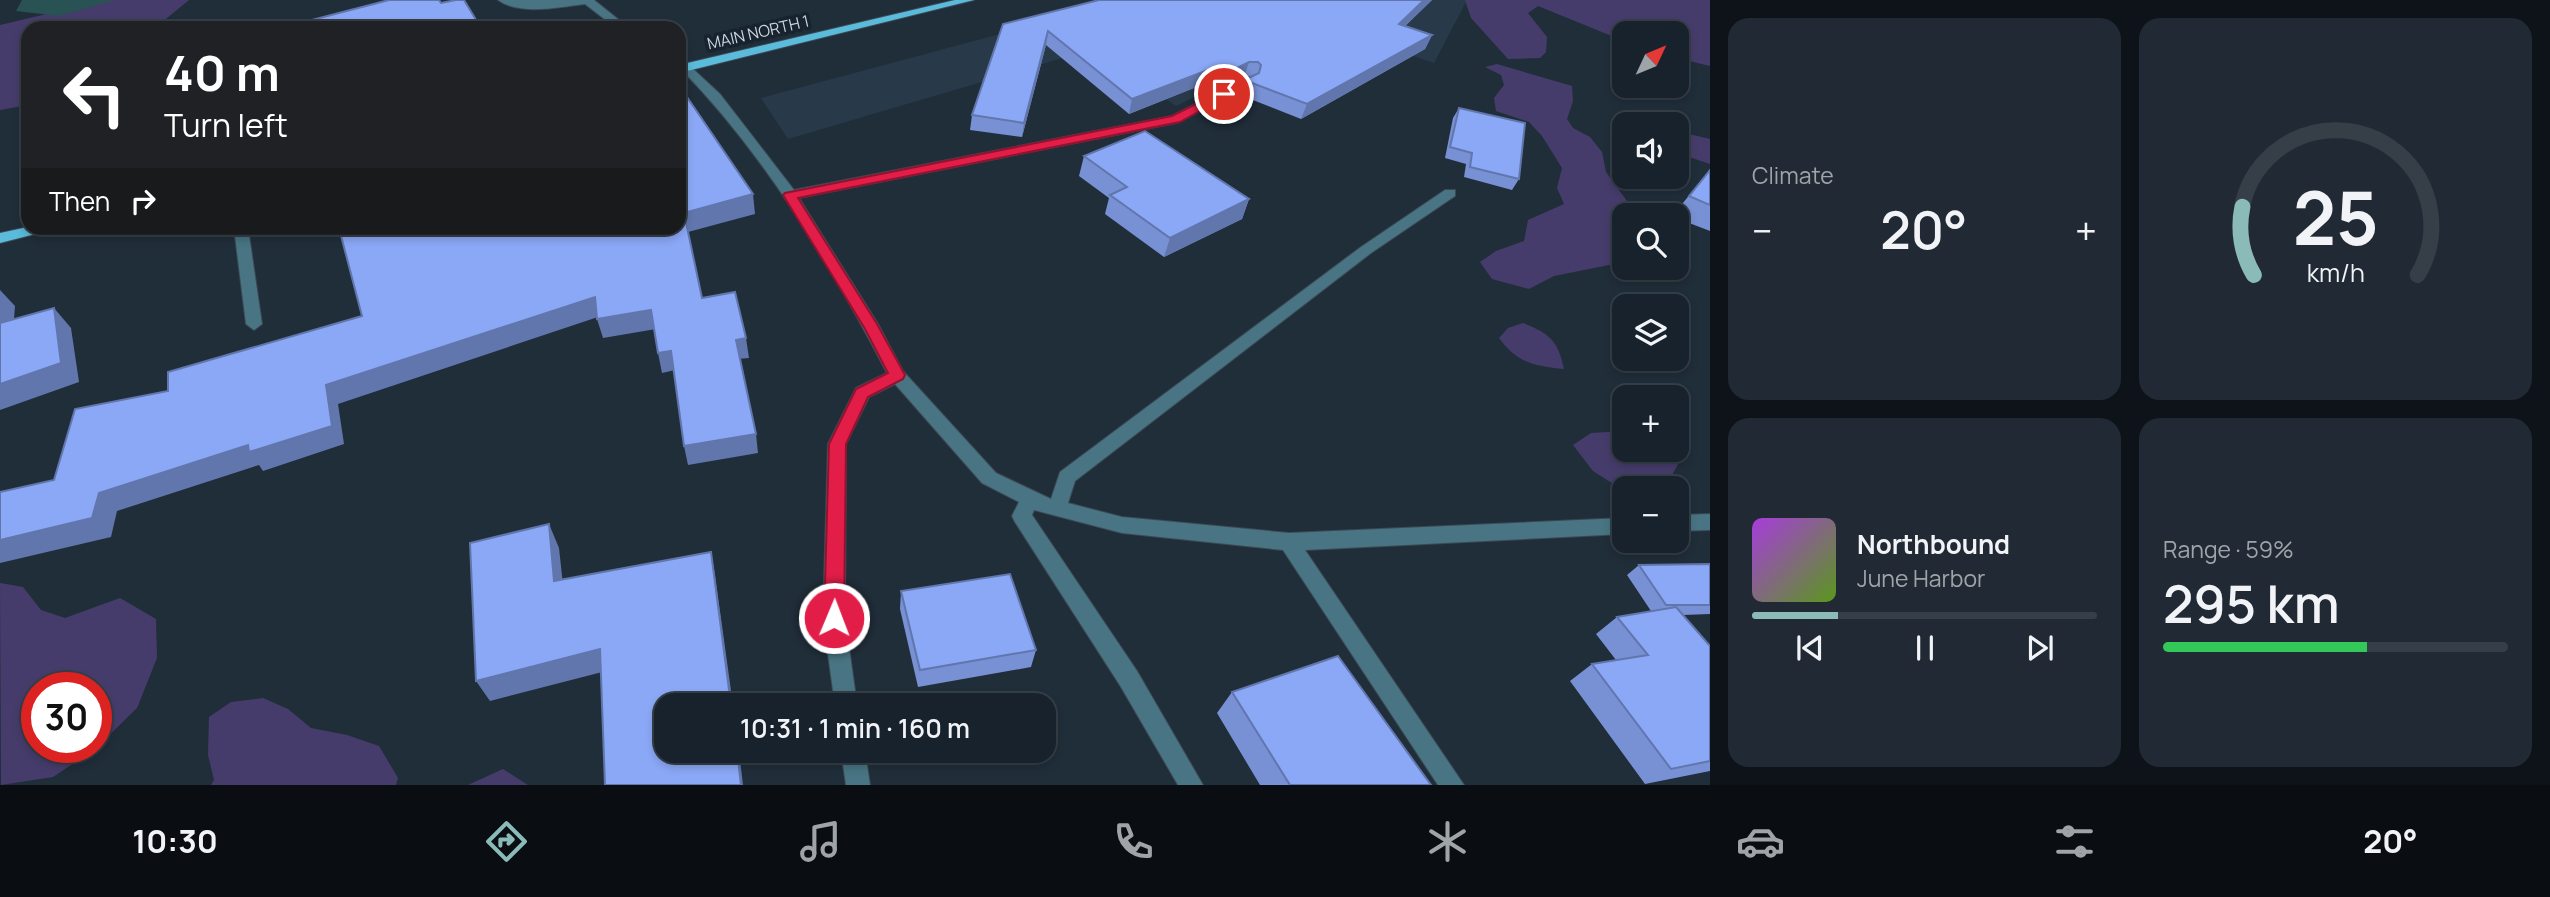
<!DOCTYPE html>
<meta charset="utf-8">
<style>
:root{--surface:#18222c;--page:#212a34;--text:#f1f3f6;--muted:#9fa4a9;--line:#363f48;--accent:#8bbbb9}
body{margin:0;font-family:Manrope,sans-serif;background:var(--page);color:var(--text);height:100vh;display:flex;flex-direction:column;font-size:26px;white-space:nowrap}
*{box-sizing:border-box;margin:0}
p{font-size:23px;color:var(--muted)}
.icon{flex:none;width:38px;height:38px;fill:none;stroke:currentColor;stroke-width:2;stroke-linecap:round;stroke-linejoin:round}
.map{position:relative;flex:1;overflow:hidden}
.sheet{display:flex;flex-direction:column;gap:18px;padding:18px;background:#0d1318;width:840px}
.sheet>*{flex:none}
.hud{position:absolute;left:21px;top:21px;width:665px;height:214px;border-radius:21px;box-shadow:0 4px 10px #0003,0 0 0 2px var(--line);background:#202124;color:#fff;overflow:hidden}
.needle{width:46px;rotate:46deg}
.buttons{position:absolute;left:1612px;top:21px;display:grid;gap:14px}
.buttons a{display:grid;place-items:center;width:77px;height:77px;border-radius:14px;background:var(--surface);box-shadow:0 4px 10px #0003,0 0 0 2px var(--line);font-size:35px}
.speed{position:absolute;left:21px;top:672px;display:flex;gap:14px;font-size:35px;font-weight:700;text-align:center}
.speed>*{display:grid;place-content:center;width:91px;height:91px;border-radius:50%;background:var(--surface);box-shadow:0 4px 10px #0003,0 0 0 2px var(--line);line-height:1}
.speed .limit{border:10px solid #d22;background:#fff;color:#111}
.pin{position:absolute;display:grid;place-items:center;width:60px;height:60px;color:#fff;margin:-30px;border:4px solid #fff;border-radius:50%;box-shadow:0 2px 7px #0007}
.me{position:absolute;width:77px;margin:-38px;rotate:1deg;stroke-linejoin:round;filter:drop-shadow(0 0 5px #0008)}
.turn{display:flex;align-items:center;gap:24px;height:147px;padding:0 28px;font-size:32px}
.turn .icon{width:91px;height:91px;stroke-width:2.5}
.turn b{display:block;font-size:49px;line-height:60px}
.then{display:flex;align-items:center;height:66px;padding:0 28px;background:#0003;gap:14px;font-size:26px}
.big{font-size:52px;font-weight:600;line-height:1.1}
.sheet .card{flex:1;display:flex;flex-direction:column;justify-content:center;gap:10px;min-width:0;padding:0 24px;border-radius:21px;background:var(--page)}
.sheet .dial{align-items:center;gap:0}
.dial svg{height:182px;overflow:visible;fill:none;stroke:var(--line);stroke-width:7;stroke-linecap:round;text-anchor:middle}
.dial text{fill:var(--text);stroke:none}
.song{display:flex;align-items:center;gap:21px}
.cover{width:84px;height:84px;border-radius:10px;background:linear-gradient(135deg,hsl(280 70% 55%),hsl(90 70% 35%))}
.played{height:7px;border-radius:4px;background:linear-gradient(90deg,var(--accent) 25%,var(--line) 25%)}
.keys{display:flex;justify-content:space-around;direction:ltr}
.heat{display:flex;justify-content:space-between;align-items:center;font-size:38px;direction:ltr}
.charge{height:10px;border-radius:5px;background:linear-gradient(90deg,#34c759 59%,var(--line) 0)}
.sheet .tiles{flex:1;display:grid;gap:18px;grid-template-columns:repeat(2,1fr)}
.trip{position:absolute;left:654px;top:693px;width:402px;height:70px;border-radius:21px;background:var(--surface);box-shadow:0 4px 10px #0003,0 0 0 2px var(--line);font-weight:600;line-height:70px;text-align:center}
.tabs{display:flex;height:112px;justify-content:space-around;align-items:center;background:#0a0e12;color:var(--muted)}
.tabs .icon{width:49px;height:49px}
.tabs .current{color:var(--accent)}
.tabs b{font-size:32px;color:var(--text)}
main{display:flex;flex:1;min-height:0}
.map>svg:first-child{display:block}
.built{fill:#283a4a}
.green{fill:#463c6b;fill-rule:evenodd}
.water{fill:#285254}
.lines{fill:none;stroke-linecap:round;stroke-linejoin:round}
.minor-casing{stroke:#3c4954;stroke-width:2}
.major-casing{stroke:#3c4954;stroke-width:2}
.minor{fill:#487483;fill-rule:evenodd}
.major{fill:#5abbda;fill-rule:evenodd}
.wall{fill:#7890d4}
.shaded-wall{fill:#6176ac}
.building{fill:#8ba8f6;stroke:#6176ac;stroke-width:2}
.route{fill:#e11d48;stroke:#92132f;stroke-width:2}
.labels{text-anchor:middle;stroke-width:7;stroke-linejoin:round;paint-order:stroke}
.far-street-label{font-size:16px;fill:#ccd4dc;stroke:#17242f}
</style>
<main>
<div class="map">
<svg width="1710" height="785" viewBox="0 0 1710 785">
<rect width="100%" height="100%" fill="#202e3a"/>
<path class="built" d="M1251,0h216l-33,63z
M1053,20l178,59 -55,27 -83,-57 -305,90 -27,-41z"/>
<path class="green" d="M106,0h83l-34,28h-127v77l-28,5v-85z
M1465,0h245v66l-33,-8 -1,-25h-52v8l-86,-35 -10,7 19,24 -1,15 -6,6 -32,1 -37,-41z
M1497,64l75,22 1,15 -6,18 6,9 17,9 12,15 4,20 31,43h-13v47l-70,14 -25,13 -37,-10 -12,-17 16,-11 28,-10 4,-21 36,-16 -7,-16 5,-20 -20,-32 -13,-14 -33,-11 -2,-13 10,-13 -3,-10 -16,-8z
M1676,131l34,8v25l-33,-11z
M1523,323c26,10 35,17 41,46 -29,-3 -47,-6 -65,-31l9,-10z
M1624,431v19h42l15,9 -9,16 -38,-1 -19,11 -22,-14 -20,-26 18,-12z
M0,583l23,4 18,23 24,8 55,-20 36,21 1,39 -20,50 -42,41 -42,28 -52,8zM37,688h59v59h-59z
M263,698l25,11 23,19 36,7 32,11 19,32 -2,7h-185l3,-5 -6,-25 1,-38 22,-15z
M503,769l25,16h-60z"/>
<path class="water" d="M22,0h93l-56,16 -43,-5z"/>
<g class="lines">
<g class="minor-casing">
<path id="minor" d="M498,0h96l35,28h-13l-31,-24c-26,3 -65,12 -87,-4z
M679,56l41,38 74,96 378,-74 73,-37h8v6l-77,38 -377,75 79,126 25,47 93,102 55,26 9,-27 301,-225 84,-57h10v6l-84,57 -296,228 -7,22 54,14 167,16 335,-15v16l-319,16 159,235h-26l-155,-235 -161,-17 -88,-23 -2,5 105,156 66,114h-25l-57,-98 -106,-165 -3,-6 7,-14 -37,-19 -87,-99 -26,13 -23,47 -1,174 12,87h-22l-12,-87 5,-174 28,-56 31,-15c-57,-109 -122,-219 -208,-306z
M234,228h14l14,96 -8,6 -8,-6z
M1710,514v16l-34,1v-16z
M841,751h24l5,34h-24z"/>
</g>
<g class="major-casing">
<path id="major" d="M955,0h19l-295,73v-8z
M28,227l21,1 -2,3 -47,12v-10z"/>
</g>
<use href="#minor" class="minor"/>
<use href="#major" class="major"/>
</g>
<path class="wall" d="M1432,0l-27,26 27,9 -7,14 -124,70 -61,-24 4,-15 8,-4 -8,1 -22,11 -13,-6 -80,32 -83,-69 -24,92 -52,-7 2,-15 31,-91z
M1459,108l60,71 -7,11 -48,-13 2,-13 -21,-6 8,-40z
M1084,156l165,43 -7,20 -78,38 -59,-43 4,-16 -30,-22z
M1710,170v61l-34,-13v-3h-3z
M1710,564v50l-27,1 27,31v125l-65,13 -75,-103 22,-17 24,-4 -20,-26 21,-17 34,-6 -24,-36 12,-10z
M901,591l135,59 -5,17 -113,20 -18,-78z
M1232,692l199,93h-171l-43,-72z"/>
<path class="shaded-wall" d="M1424,0h8l-39,38 6,-14z
M1048,31l-2,14 -24,92 2,-14z
M1432,35l-7,14 -124,70 6,-15z
M1249,62l-5,15 -22,11 5,-15z
M1213,68l-4,14 -80,32 3,-15z
M753,194l2,20 -67,18 -4,-19z
M1249,199l-7,20 -78,38 6,-19z
M0,290l15,16 -3,39 -12,-12z
M595,297l6,19 -263,88 6,40 -81,27 -4,-6 -142,46 -6,26 -111,26v-23l326,-155z
M54,308l17,20 8,54 -79,28v-26z
M651,310l5,19 -53,9 -6,-19z
M746,338l3,20 -11,1 -2,-19z
M671,351l4,19 -13,3 -4,-20z
M756,434l2,19 -70,12 -4,-19z
M549,524l10,24 6,55 -11,-22z
M711,552l4,23 18,130h-2z
M600,649l10,21 -120,31 -14,-20z
M737,751h2l4,34h-2z"/>
<path class="building" d="M389,0h50l2,3 15,-3h8l17,28h-200z
M1099,0h325l-25,24 33,11 -125,69 -63,-24 15,-7 2,-8 -3,-3h-9l-22,11 -14,-5 -81,31 -84,-68 -24,92 -52,-8 31,-91z
M687,97l66,97 -69,19 18,85 33,-6 11,46 -10,2 20,94 -72,12 -13,-95 -13,2 -7,-43 -54,9 -2,-22 -269,88 6,41 -83,26 -1,-7 -149,48 -7,25 -92,22v-48l54,-12 21,-71 93,-18v-19l194,-56 -23,-88h340v-129z
M1459,108l66,15 -6,56 -49,-12 2,-14 -22,-6z
M1145,131l104,68 -79,39 -60,-43 17,-8 -43,-31z
M1710,170v35l-21,-9z
M54,308l7,55 -61,21v-61z
M549,524l5,57 157,-29 20,153h-64v46h70l4,34h-136l-5,-136 -124,32 -6,-138z
M1710,564v41h-44l-27,-40z
M1010,574l26,76 -116,20 -19,-79z
M1676,607l34,39v115l-39,8 -79,-105 56,-9 -31,-38z
M1338,656l93,129h-141l-58,-93z"/>
<path class="route" d="M1220,92l10,2 -50,28 -382,76 79,126 28,51 -2,4 -35,18 -22,47 -2,174 -3,7 -7,2 -7,-2 -3,-7 5,-174 27,-55 32,-16 -23,-44 -82,-134 2,-2 387,-77z"/>
<g class="labels">
<g class="far-street-label">
<text transform="translate(758 32) rotate(-13)" y="6">MAIN NORTH 1</text>
</g>
</g>
</svg>
<div class="buttons">
<a><svg class="needle" viewBox="-14 -14 28 28"><path d="M0-13l5 13h-10z" fill="#e53935"/><path d="M0 13l5-13h-10z" fill="#9fa4a9"/></svg></a>
<a><svg class="icon" aria-label="sound" viewBox="0 0 24 24"><path d="M4 9h4l5-4v14l-5-4H4zM17 9q2 3 0 6"/></svg></a>
<a><svg class="icon" aria-label="search" viewBox="0 0 24 24"><circle cx="10" cy="10" r="6"/><path d="M15 15l6 6"/></svg></a>
<a><svg class="icon" aria-label="layers" viewBox="0 0 24 24"><path d="M12 4l9 5-9 5-9-5zM3 14l9 5 9-5"/></svg></a>
<a>+</a>
<a>−</a>
</div>
<div class="speed"><div class="limit">30</div></div>
<div class="pin" style="left:1224px;top:94px;background:#d93025"><svg class="icon" aria-label="arrive" viewBox="0 0 24 24"><path d="M6 21V4h12l-3 4 3 4H6"/></svg></div>
<svg class="me" style="left:834px;top:618px" viewBox="-20 -20 40 40"><circle r="17" fill="#e11d48" stroke="#fff" stroke-width="3"/><path d="M0-11L8 9 0 5-8 9z" fill="#fff"/></svg>
<div class="trip">10:31 · 1 min · 160 m</div>
<div class="hud">
<div class="turn"><svg class="icon" aria-label="left" viewBox="0 0 24 24"><path d="M17 20v-9H6M10 6l-5 5 5 5"/></svg><div><b>40 m</b>Turn left</div></div>
<div class="then">Then<svg class="icon" aria-label="right" viewBox="0 0 24 24"><path d="M7 20v-9h11M14 6l5 5-5 5"/></svg></div>
</div>
</div>
<section class="sheet">
<div class="tiles">
<div class="card"><p>Climate</p>
<div class="heat"><a>−</a><b class="big">20°</b><a>+</a></div>
</div>
<div class="card dial"><svg viewBox="0 0 100 80">
<path d="M14 69A42 42 0 1 1 86 69"/>
<path d="M14 69A42 42 0 0 1 9 39" stroke="#8bbbb9"/>
<text x="50" y="56" font-size="32" font-weight="700">25</text>
<text x="50" y="72" font-size="11">km/h</text>
</svg></div>
<div class="card">
<div class="song"><i class="cover"></i><div><b>Northbound</b><p>June Harbor</p></div></div>
<div class="played"></div>
<div class="keys"><svg class="icon" aria-label="previous" viewBox="0 0 24 24"><path d="M18 5L8 12l10 7zM5 5v14"/></svg><svg class="icon" aria-label="pause" viewBox="0 0 24 24"><path d="M8 5v14M16 5v14"/></svg><svg class="icon" aria-label="next" viewBox="0 0 24 24"><path d="M6 5l10 7-10 7zM19 5v14"/></svg></div>
</div>
<div class="card"><p>Range · 59%</p><b class="big">295 km</b><div class="charge"></div></div>
</div>
</section>
</main>
<nav class="tabs">
<b>10:30</b>
<svg class="icon current" aria-label="directions" viewBox="0 0 24 24"><path d="M12 3l9 9-9 9-9-9zM9 14v-3h6M13 9l2 2-2 2"/></svg>
<svg class="icon" aria-label="music" viewBox="0 0 24 24"><path d="M9 18V5l10-2v13"/><circle cx="6" cy="18" r="3"/><circle cx="16" cy="16" r="3"/></svg>
<svg class="icon" aria-label="phone" viewBox="0 0 24 24"><path d="M5 4h4l2 5-3 2q2 4 5 5l2-3 5 2v4C11 20 4 13 5 4z"/></svg>
<svg class="icon" aria-label="climate" viewBox="0 0 24 24"><path d="M12 3v18M4 7l16 10M4 17L20 7"/></svg>
<svg class="icon" aria-label="car" viewBox="0 0 24 24"><path d="M5 17H2v-5l4-1 3-4h7l3 4 3 1v5h-3M9 17h6M6 11h13"/><circle cx="7" cy="17" r="2"/><circle cx="17" cy="17" r="2"/></svg>
<svg class="icon" aria-label="filters" viewBox="0 0 24 24"><path d="M4 7h16M4 17h16"/><circle cx="9" cy="7" r="2"/><circle cx="15" cy="17" r="2"/></svg>
<b>20°</b>
</nav>
